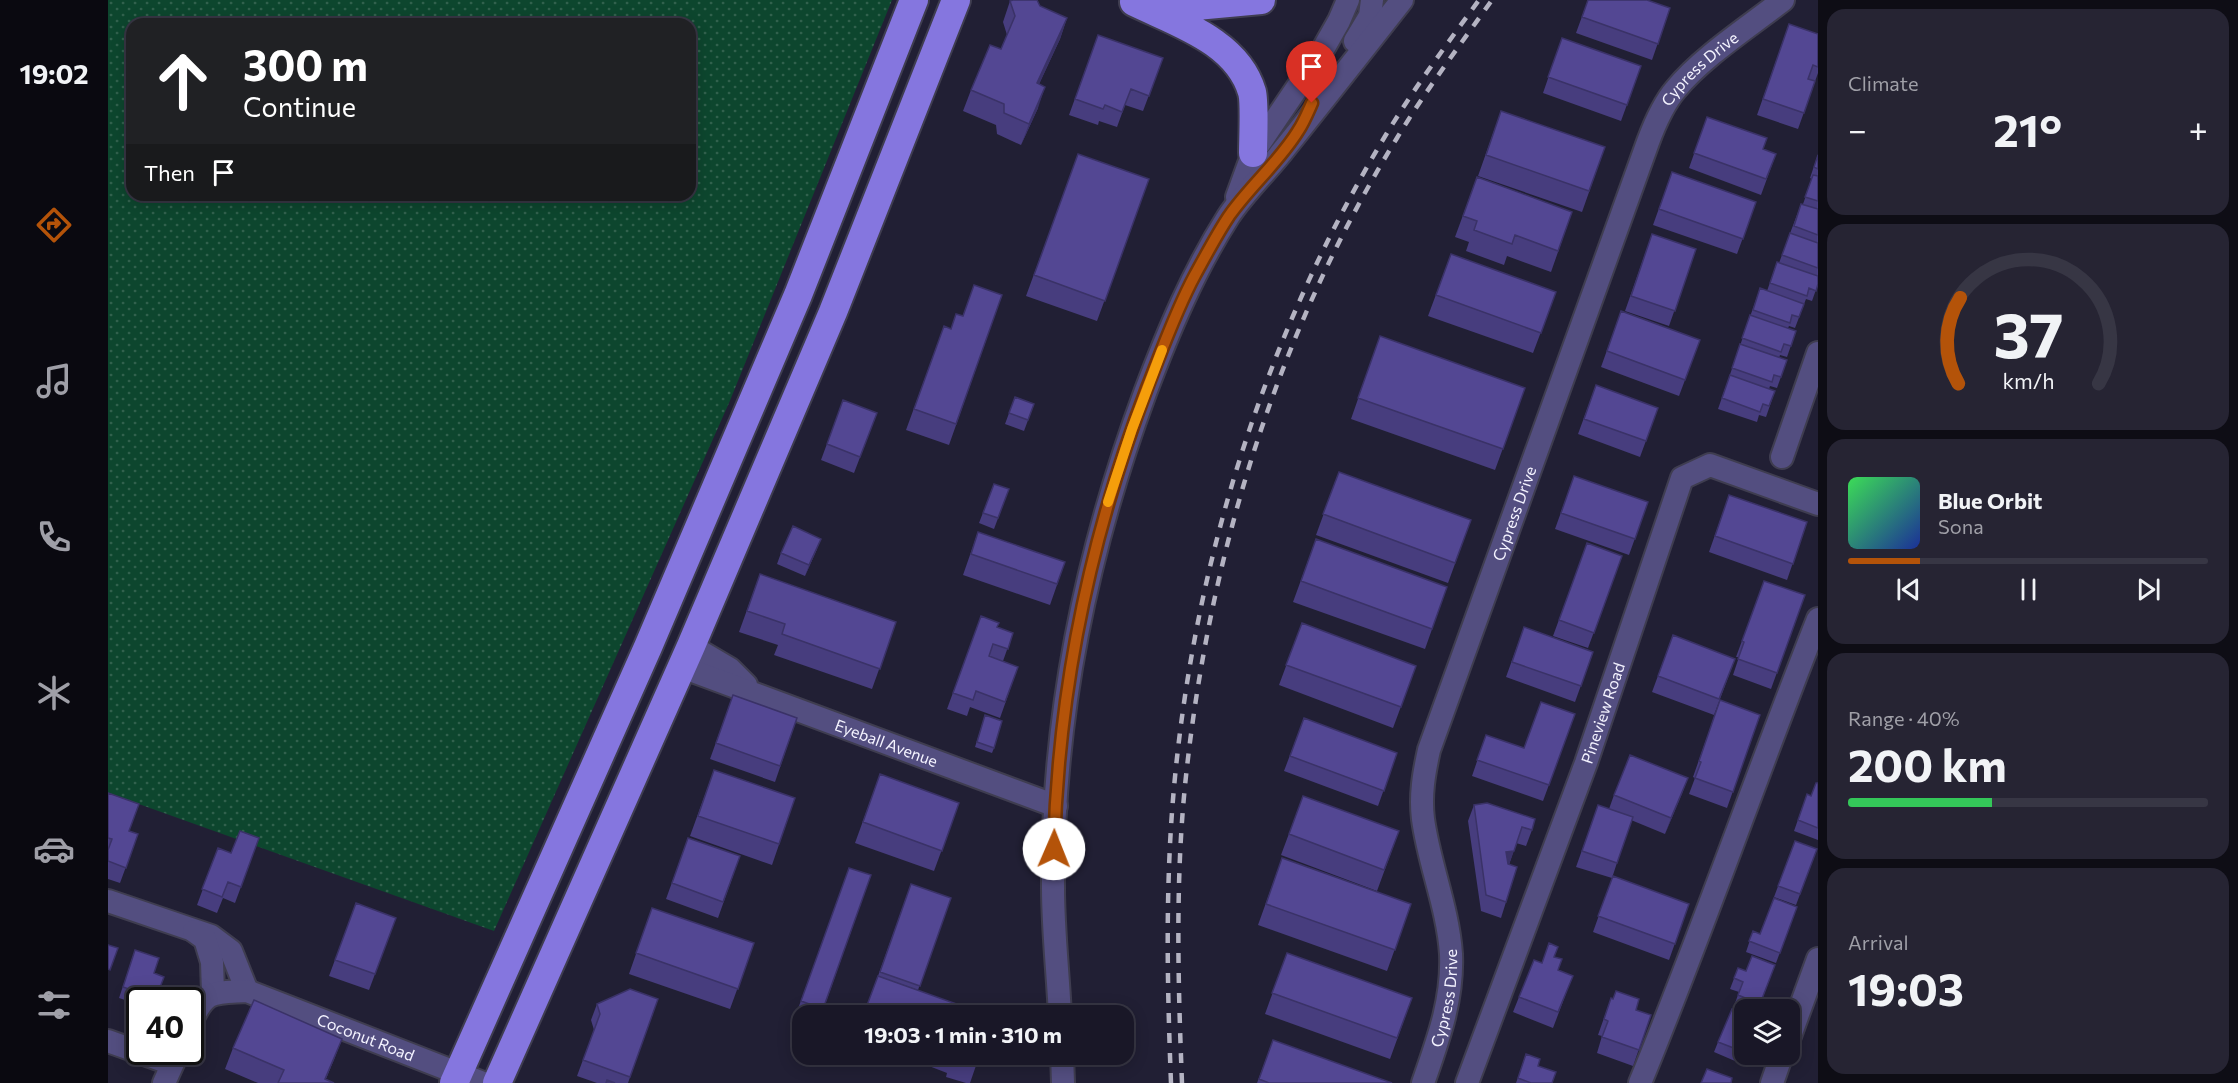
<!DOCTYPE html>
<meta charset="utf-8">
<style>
:root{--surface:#191727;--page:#262433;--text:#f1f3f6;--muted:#9f9fa7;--line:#373644;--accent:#b45309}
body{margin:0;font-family:Commissioner,sans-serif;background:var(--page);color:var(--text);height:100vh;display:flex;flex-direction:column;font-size:22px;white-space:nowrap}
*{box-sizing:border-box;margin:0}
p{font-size:20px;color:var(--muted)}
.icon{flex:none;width:33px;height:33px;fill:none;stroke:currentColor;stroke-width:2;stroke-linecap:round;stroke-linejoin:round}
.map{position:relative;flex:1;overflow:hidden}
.details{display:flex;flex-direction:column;gap:9px;padding:9px;background:#0e0d15;width:420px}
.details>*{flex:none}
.top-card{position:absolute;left:18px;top:18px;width:570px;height:183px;border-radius:18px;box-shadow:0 3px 15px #0003,0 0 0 2px var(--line);background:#202124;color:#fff;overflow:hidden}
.controls{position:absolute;left:1626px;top:999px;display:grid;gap:12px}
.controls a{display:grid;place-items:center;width:66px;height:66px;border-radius:12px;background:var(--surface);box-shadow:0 3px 15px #0003,0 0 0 2px var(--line);font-size:30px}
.speed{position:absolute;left:18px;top:987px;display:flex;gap:12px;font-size:30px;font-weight:700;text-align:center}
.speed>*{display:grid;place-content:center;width:78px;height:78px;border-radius:50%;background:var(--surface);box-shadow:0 3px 15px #0003,0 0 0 2px var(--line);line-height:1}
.speed .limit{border:3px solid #111;border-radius:9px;background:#fff;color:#111}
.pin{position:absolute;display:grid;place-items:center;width:51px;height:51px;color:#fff;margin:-62px -26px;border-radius:50% 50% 50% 0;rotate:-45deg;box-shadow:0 0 6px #0007}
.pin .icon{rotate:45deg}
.me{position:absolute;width:66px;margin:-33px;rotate:1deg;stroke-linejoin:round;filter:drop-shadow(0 0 4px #0008)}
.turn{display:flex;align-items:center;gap:21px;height:126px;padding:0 18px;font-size:27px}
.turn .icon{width:78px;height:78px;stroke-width:2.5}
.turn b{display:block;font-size:42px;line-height:51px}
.then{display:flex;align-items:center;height:57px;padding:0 18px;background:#0003;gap:12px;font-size:22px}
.big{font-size:45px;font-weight:700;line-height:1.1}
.details .card{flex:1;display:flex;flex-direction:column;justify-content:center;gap:9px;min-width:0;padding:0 21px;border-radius:18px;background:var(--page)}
.details .dial{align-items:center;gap:0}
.dial svg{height:156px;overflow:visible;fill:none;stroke:var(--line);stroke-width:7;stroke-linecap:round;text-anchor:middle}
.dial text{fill:var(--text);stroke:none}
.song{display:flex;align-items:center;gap:18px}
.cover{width:72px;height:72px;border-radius:9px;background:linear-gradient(135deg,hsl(130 70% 55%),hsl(230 70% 35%))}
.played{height:6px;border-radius:3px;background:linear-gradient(90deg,var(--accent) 20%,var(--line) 20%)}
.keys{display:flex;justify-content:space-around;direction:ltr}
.heat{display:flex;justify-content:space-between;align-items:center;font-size:33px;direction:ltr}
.charge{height:9px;border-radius:4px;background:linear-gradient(90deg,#34c759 40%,var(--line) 0)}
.trip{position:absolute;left:684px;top:1005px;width:342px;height:60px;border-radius:18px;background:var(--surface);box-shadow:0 3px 15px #0003,0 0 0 2px var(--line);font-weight:700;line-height:60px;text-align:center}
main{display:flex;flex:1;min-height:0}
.tabs{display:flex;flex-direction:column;width:108px;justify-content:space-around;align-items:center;background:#0a0910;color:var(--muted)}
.tabs .icon{width:42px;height:42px}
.tabs .current{color:var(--accent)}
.tabs b{font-size:27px;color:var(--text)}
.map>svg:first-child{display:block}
.grass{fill:url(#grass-dots);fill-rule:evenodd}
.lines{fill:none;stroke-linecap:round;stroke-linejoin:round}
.minor-casing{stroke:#3f3d50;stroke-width:26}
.major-casing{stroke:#3f3d50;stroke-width:32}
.minor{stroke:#534e80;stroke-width:22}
.major{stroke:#8576df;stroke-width:28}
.rail{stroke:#b4b3c2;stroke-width:4.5;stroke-dasharray:10 10;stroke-linecap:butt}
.wall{fill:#473d7e}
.shaded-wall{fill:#3a3267}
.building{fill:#534793;stroke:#3a3267;stroke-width:1.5}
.route-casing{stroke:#753606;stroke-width:15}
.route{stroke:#b45309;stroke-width:10}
.slow{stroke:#f59e0b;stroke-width:10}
.labels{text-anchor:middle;stroke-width:6;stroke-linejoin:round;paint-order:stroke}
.street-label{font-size:16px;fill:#f4f3ff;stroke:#211f34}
</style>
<main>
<nav class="tabs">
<b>19:02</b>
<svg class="icon current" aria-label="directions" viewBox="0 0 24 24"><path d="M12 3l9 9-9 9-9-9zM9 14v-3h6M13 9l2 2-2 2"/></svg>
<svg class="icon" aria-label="music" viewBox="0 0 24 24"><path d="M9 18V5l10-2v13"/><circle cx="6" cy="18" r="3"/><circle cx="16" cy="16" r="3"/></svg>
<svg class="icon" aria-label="phone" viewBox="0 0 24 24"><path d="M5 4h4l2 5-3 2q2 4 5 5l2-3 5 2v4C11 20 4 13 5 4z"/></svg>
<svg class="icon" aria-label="climate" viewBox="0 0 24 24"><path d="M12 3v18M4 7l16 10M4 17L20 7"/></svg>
<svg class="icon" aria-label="car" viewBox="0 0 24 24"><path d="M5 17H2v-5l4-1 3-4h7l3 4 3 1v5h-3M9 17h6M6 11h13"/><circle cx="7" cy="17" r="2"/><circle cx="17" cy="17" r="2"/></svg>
<svg class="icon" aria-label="filters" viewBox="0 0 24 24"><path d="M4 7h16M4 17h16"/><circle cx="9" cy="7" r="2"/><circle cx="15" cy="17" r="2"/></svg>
</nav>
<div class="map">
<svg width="1710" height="1083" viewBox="0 0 1710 1083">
<defs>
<pattern id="grass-dots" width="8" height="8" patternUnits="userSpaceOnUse" patternTransform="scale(1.5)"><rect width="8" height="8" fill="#0d462e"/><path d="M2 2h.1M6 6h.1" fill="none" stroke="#31614d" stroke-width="1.8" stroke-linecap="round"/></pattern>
</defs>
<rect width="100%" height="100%" fill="#211f34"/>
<path class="grass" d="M0,0h784l-163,403 -235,528 -386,-138zM24,24h558v171h-558z"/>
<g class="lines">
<g class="minor-casing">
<g id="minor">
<path d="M1247,41l15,-25 2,-16"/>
<path d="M1129,197l16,-44 69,-102 17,-30 9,-21"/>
<path d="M1674,457l36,-104"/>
<path d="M583,646l39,23 16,16"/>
<path id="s1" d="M574,667l374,139"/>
<path d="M0,901l103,35 20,15 16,40"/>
<path d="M86,931l11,8 7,23 1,31"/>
<path d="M952,1016c-2,-43 -7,-86 -7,-128 -1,-169 34,-338 92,-495 23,-61 48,-121 83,-176 15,-23 36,-43 53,-64 41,-51 81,-102 121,-153"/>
<path id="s2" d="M82,1024c16,-35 22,-31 57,-33l236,92"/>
<path d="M1682,1036l28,-77"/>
<path d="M0,1041l64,23"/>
<path d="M954,1054l1,29"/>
<path d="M56,1083l14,-31"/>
<path id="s3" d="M1315,1083c15,-43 30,-83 28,-129 -3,-46 -22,-90 -28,-135 -3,-24 1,-46 6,-69l219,-608c7,-19 15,-38 28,-53 26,-32 74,-63 107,-89"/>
<path id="s4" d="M1359,1083l119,-320 96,-285 28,-13 108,39"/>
<path d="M1532,1083c63,-153 117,-310 178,-464"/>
<path d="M1664,1083l10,-29"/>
</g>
</g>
<g class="major-casing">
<path id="major" d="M1026,2c43,21 103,39 118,90 3,11 1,47 1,61
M1039,3l49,3 65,-6
M346,1083l194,-436 150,-352 116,-295
M389,1083l194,-437 142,-334 123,-312"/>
</g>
<use href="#minor" class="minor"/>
<use href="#major" class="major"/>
<path class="rail" d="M1063,1083c-4,-102 -6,-205 4,-306 22,-227 94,-449 212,-644 28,-46 60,-89 92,-133
M1074,1083c-4,-102 -7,-205 4,-307 24,-224 92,-445 211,-638 29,-48 63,-93 95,-138"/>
</g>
<path class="wall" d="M1480,0l82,8 -18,52 -76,-27z
M902,1l30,5 27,12 -7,21 -21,45 -1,24 -17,37 -24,-11 -1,-9 -33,-14 8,-21 30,-41 6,-14 -4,-13z
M1681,24l29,10v39l-20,56 -41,-14z
M990,35l65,23 -20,53 -18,-6 -8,22 -18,-6 -1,4 -29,-10z
M1454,38l79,28 -20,55 -78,-28z
M1393,111l104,36 -23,65 -104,-36z
M1599,117l56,32 13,5 -15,41 -72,-27z
M970,154l71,25 -52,142 -71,-25z
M1710,154v130l-6,17 -6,-2 -11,29 -6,-2 -1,2 8,3 -9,26 -7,-2 -1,3 8,2 -10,28 -7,-2 -1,3 6,2 -9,26 -7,-2 -2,7 -39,-13 42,-121 7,3 10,-29 2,1 22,-59h2l9,-25 -2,-1z
M1564,172l84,30 -19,52 -84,-29z
M1369,177l95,35 -21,60 -44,-16 -3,9 -38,-14 3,-9 -14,-5z
M1544,234l44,15 -27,77 -44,-15z
M1343,254l105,38 -23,61 -105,-37z
M894,295l-53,150 -43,-15 38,-104 7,3 12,-13z
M1513,311l79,29 -21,56 -78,-29z
M1272,336l145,52 -30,82 -144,-51z
M1488,385l62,23 -18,49 -62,-23z
M907,397l19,7 -10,27 -19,-7z
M735,400l34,13 -23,60 -33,-13z
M1231,472l132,48 -23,63 -132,-48z
M1466,476l74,26 -19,53 -74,-26z
M886,484l15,5 -15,40 -15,-6z
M1621,495l78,27 -20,58 -78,-28z
M870,532l87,30 -15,43 -87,-30z
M1208,539l131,48 -22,62 -132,-47z
M1479,543l35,13 -34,92 -35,-12z
M709,549l-12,27 -28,-12 4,-11z
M652,574l136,48 -24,67 -98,-34 4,-10 -39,-13z
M1656,581l41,14 -34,94 -38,-14 6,-18h-3z
M873,616l16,11 16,6 -10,28 15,6 -18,51 -30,-11 -3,9 -20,-7z
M1194,623l114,43 -23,62 -114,-43z
M1416,627l69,25 -18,50 -69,-25z
M1565,635l62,24 -21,56 -62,-23z
M625,695l64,23 -22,64 -65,-23z
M1612,700l40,15 -33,93 -38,-14 6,-16 -2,-1z
M1467,714l-32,87 -71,-25 14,-41 38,13z
M877,715l9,33 -2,5 -17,-6z
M1196,718l93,35 -19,53 -94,-35z
M606,770l81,28 -23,67 -82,-29z
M772,774l79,29 -25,68 -79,-28z
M1580,778l-23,56 -34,-14 -19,58 -36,-11 22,-62 11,4 5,-14z
M1710,783v57l-24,-9 13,-37 4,2z
M0,793l21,38 9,3 -18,49 -12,-4z
M1195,796l96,35 -22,60 -96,-36z
M1366,805l58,25 -6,16 -10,-3 -7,22 -3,37 -5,16 -20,-7 -13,-90z
M151,838l-24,65 -12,-5 -6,15 -20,-8 21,-57 13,5z
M580,838l52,18 -22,62 -52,-19z
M1687,841l22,8 -21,56 -22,-8z
M1174,858l129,46 -24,67 -129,-46z
M741,868l22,7 -50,141h-19v3l-7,-2z
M1505,876l76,28 -20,56 -76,-28z
M803,884l40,14 -33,92 -40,-14z
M248,903l40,15 -27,72 -40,-14z
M1689,907l-21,56 -30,-11 7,-21 7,3z
M544,908l102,35 -24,66 -101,-35z
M27,950l19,23 10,4 -9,23h-15v5l-21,-7z
M1179,953l125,45 -22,61 -125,-45z
M1447,957l3,13 9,21 -14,37 -40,-16 6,-15 23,-34z
M1667,965l-17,45h-14l-10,-4 5,-14 -9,-3 8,-21 8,3z
M1503,998l25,12 15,5 -18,51 -36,-13 5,-17 -4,-1z
M550,999l-30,84h-31l-20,-7 17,-46 -3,-10 6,-16z
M1636,1014v40h2l-4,10 -28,-12 4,-10z
M234,1039l-16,40 8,4h-76l-33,-14 8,-21z
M1165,1040l119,43h-135z
M790,1054h82l-10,29h-4l-20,-6 1,-4z
M1418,1054l26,29h-36z"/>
<path class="shaded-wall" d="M959,18l-7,21 -30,65 7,-21z
M937,87l-7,21 -17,37 8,-21z
M713,539l-4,10 -12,27 4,-11z
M1580,778l-6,16 -17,40 6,-16z
M1406,851l-6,16 -2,-15z
M234,1039l-8,21 -10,23h-1z"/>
<path class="building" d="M905,0h24l3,6 27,12 -30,65 8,4 -16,37 -25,-11v-9l-33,-14 19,-45 11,4 14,-33 -5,-15z
M1480,0h59l23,8 -12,36 -76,-27z
M1681,24l29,10v33l-5,-2 -5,14 7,2 -11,32 -41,-14z
M990,35l65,23 -14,38 -18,-7 -9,23 -17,-7 -2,4 -28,-10z
M1454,38l79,28 -14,39 -79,-28z
M1393,111l104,36 -16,44 -103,-36z
M1599,117l60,21 -4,11 13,5 -10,25 -72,-26z
M970,154l71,25 -44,122 -71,-26z
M1710,155v14l-4,-2z
M1564,172l84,30 -13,37 -84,-30z
M1705,175l5,1v25l-13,-4z
M1369,177l95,35 -14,39 -43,-16 -3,9 -38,-14 3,-9 -14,-5z
M1693,204l17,5v26l-24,-9z
M1682,233l28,10v25l-36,-13z
M1544,234l44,15 -21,62 -44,-15z
M1343,254l105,38 -15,41 -105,-38z
M1669,262l41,14v8l-2,7 -7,-3 -2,8 -37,-13z
M866,285l28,10 -46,129 -42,-15 30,-83 7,3 5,-15 7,2z
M1652,288l44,16 -5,13 -7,-2 -2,8 -37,-13z
M1513,311l79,29 -15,40 -78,-29z
M1642,315l46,16 -5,15 -7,-2 -3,8 -39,-14z
M1272,336l145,52 -22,61 -145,-51z
M1632,344l47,16 -6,17 -7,-2 -2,7 -40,-14z
M1622,375l45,16 -6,15 -6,-2 -3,8 -38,-14z
M1488,385l62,23 -12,33 -62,-22z
M907,397l19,7 -6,16 -19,-7z
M735,400l34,13 -17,44 -33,-13z
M1231,472l132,48 -16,43 -132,-49z
M1466,476l74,26 -13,37 -74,-26z
M886,484l15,5 -11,29 -15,-5z
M1621,495l78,27 -14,42 -78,-28z
M685,526l28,13 -12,26 -28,-12z
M870,532l87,30 -8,22 -86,-30z
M1208,539l131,48 -15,42 -131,-48z
M1479,543l35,13 -28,77 -35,-13z
M652,574l136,48 -16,47 -98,-35 3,-10 -38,-13z
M1656,581l41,14 -28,78 -39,-14 6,-17 -2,-1z
M873,616l18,7 -2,4 16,6 -5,16 -15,-5 -4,12 29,11 -13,35 -29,-11 -3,9 -20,-7z
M1194,623l114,43 -15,41 -115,-42z
M1416,627l69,25 -12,34 -69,-24z
M1565,635l62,24 -16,40 -61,-23z
M625,695l64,23 -17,48 -64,-23z
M1612,700l40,15 -27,77 -38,-14 6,-16 -2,-1z
M1433,702l34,12 -26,71 -72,-25 9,-25 38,13z
M877,715l17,6 -8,27 -17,-6z
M1196,718l93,35 -13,38 -94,-35z
M1522,755l58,23 -17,40 -57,-23z
M606,770l81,28 -16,46 -81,-28z
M772,774l79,29 -17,48 -79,-29z
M1708,783h2v45l-20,-8 9,-26 4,2z
M0,793l31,11 -10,27 9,3 -12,34 -18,-7v-11l4,-11 -4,-1z
M1195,796l96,35 -15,39 -95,-36z
M1379,803l48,16 -3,11 -10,-3 -8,24 -8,1 2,12 9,3 -11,35 -20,-7 -12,-90z
M1490,805l35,12 -16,46 -35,-12z
M132,831l19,7 -18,49 -13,-5 -6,15 -20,-8 16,-41 13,5z
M580,838l52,18 -17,46 -51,-19z
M1687,841l22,8 -17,45 -22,-8z
M1174,858l129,46 -16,46 -129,-46z
M741,868l22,7 -48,134 -22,-8z
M1505,876l76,28 -14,40 -77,-28z
M803,884l40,14 -31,88 -40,-14z
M1666,898l23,9 -17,46 -31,-12 4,-10 7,3z
M248,903l40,15 -21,56 -40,-14z
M544,908l102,35 -16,46 -102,-36z
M1441,943l9,4 -4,10 8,2 -4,11 15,6 -15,36 -39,-15 15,-37 8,3z
M0,945l10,3 -8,22 -2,-1z
M27,950l24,8 -5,15 10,4 -8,21 -33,-11z
M1179,953l125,45 -15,40 -125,-45z
M1644,956l23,9 -15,39 -22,-9 5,-13 -9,-4 4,-10 8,3z
M770,976l112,40h-127z
M522,989l28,10 -28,78 -47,-17 17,-46 -3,-10z
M1508,991l23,8 -3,11 15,5 -12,35 -37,-13 6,-16 -4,-2 7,-21 2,1z
M146,1000l88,39 -17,40 9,4h-56l6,-13 -51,-22z
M1624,1009l12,5v38l-26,-10z
M1165,1040l119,43h-123l-10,-4z
M846,1054h26l-3,9 -24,-7z
M1418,1054l14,5 -2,7 18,6 -4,11h-21l-13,-5z
M1599,1069l25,9 -1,5h-30z
M499,1080l8,3h-9z"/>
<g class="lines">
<g class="route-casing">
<path id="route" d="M946,849c4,-158 37,-314 93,-461 15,-38 29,-78 48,-113 11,-20 22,-41 34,-59 21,-30 50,-54 69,-85 6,-9 10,-19 14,-28"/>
</g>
<use href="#route" class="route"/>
<path class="slow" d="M1000,502l24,-73 30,-79"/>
</g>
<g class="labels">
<g class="street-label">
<text dy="6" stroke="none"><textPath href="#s3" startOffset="1078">Cypress Drive</textPath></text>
<text dy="6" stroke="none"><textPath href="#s3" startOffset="592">Cypress Drive</textPath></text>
<text dy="6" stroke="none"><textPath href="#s4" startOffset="394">Pineview Road</textPath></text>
<text dy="6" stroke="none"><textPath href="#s1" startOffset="218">Eyeball Avenue</textPath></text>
<text dy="6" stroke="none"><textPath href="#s3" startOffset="88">Cypress Drive</textPath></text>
<text dy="6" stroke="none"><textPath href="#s2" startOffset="200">Coconut Road</textPath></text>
</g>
</g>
</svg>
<div class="controls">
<a><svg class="icon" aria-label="layers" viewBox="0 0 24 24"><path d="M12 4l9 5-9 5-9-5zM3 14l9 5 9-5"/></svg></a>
</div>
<div class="speed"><div class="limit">40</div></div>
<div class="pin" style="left:1204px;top:103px;background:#d93025"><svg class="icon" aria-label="arrive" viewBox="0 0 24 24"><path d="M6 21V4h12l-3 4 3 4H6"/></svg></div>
<svg class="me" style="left:946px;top:849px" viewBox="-20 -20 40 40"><circle r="19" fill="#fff"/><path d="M0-13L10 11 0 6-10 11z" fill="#b45309"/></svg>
<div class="trip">19:03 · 1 min · 310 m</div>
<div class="top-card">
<div class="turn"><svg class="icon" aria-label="ahead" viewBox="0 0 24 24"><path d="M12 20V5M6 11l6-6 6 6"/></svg><div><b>300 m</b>Continue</div></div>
<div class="then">Then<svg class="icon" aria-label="arrive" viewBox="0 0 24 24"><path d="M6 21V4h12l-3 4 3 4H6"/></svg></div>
</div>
</div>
<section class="details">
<div class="card"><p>Climate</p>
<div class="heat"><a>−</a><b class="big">21°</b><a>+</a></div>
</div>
<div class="card dial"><svg viewBox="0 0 100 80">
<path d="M14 69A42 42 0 1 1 86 69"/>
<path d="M14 69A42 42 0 0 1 15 25" stroke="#b45309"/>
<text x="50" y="56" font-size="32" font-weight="700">37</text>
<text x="50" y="72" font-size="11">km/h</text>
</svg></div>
<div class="card">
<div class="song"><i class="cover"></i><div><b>Blue Orbit</b><p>Sona</p></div></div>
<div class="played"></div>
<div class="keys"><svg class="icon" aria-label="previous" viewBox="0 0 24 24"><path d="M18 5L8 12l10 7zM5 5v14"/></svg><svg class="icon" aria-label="pause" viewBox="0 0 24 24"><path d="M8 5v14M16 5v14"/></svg><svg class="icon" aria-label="next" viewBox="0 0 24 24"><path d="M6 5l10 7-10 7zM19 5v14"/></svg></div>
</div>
<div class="card"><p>Range · 40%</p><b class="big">200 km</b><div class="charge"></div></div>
<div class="card"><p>Arrival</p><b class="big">19:03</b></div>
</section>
</main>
